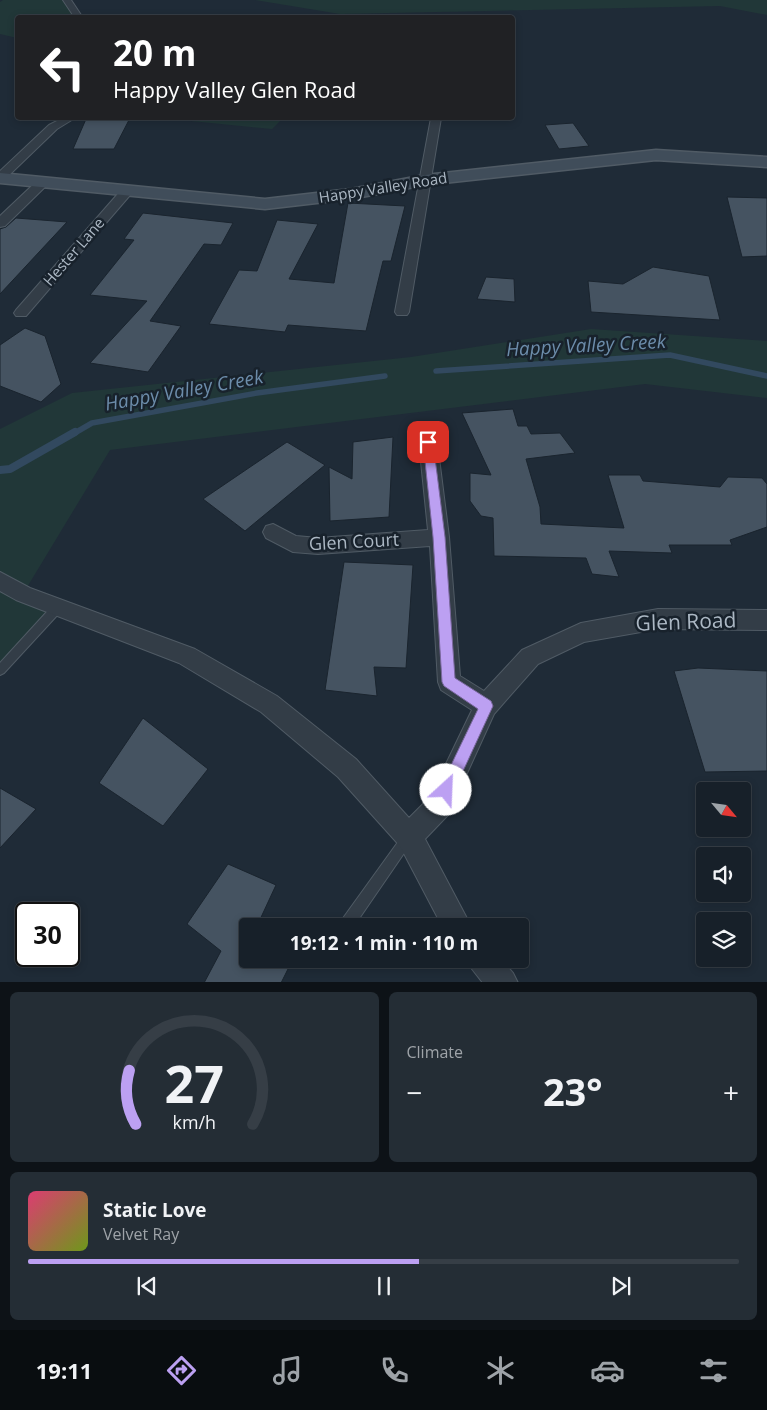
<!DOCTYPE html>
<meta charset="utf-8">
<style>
:root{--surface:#172029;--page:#242d35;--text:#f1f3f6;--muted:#9ea3a8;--line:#363e46;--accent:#bca0f2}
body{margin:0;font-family:"Open Sans",sans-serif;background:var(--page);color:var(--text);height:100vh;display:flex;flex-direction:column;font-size:19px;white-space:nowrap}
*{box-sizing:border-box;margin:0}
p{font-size:16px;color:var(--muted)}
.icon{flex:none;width:28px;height:28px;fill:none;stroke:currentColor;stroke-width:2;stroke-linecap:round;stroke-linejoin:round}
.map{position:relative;height:982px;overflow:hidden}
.details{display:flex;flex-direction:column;gap:10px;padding:10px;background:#0d1217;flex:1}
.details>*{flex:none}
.hud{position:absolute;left:15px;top:15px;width:500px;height:105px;border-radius:5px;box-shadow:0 2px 8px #0003,0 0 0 1px var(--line);background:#202124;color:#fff;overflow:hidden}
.needle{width:32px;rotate:119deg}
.controls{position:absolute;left:696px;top:782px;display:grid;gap:10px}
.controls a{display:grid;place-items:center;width:55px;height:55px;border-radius:5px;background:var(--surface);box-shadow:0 2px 8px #0003,0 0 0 1px var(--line);font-size:25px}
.speed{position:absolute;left:15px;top:902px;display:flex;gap:10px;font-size:25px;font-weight:700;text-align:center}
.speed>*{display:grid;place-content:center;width:65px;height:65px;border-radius:50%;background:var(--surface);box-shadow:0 2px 8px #0003,0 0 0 1px var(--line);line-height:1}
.speed .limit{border:2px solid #111;border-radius:8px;background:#fff;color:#111}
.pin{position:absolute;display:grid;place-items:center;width:42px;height:42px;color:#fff;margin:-21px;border-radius:10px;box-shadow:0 2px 8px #0006}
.me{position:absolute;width:55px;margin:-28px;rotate:25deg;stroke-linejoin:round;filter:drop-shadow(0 0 4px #0008)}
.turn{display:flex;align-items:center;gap:18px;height:105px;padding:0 15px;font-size:22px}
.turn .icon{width:65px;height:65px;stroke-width:2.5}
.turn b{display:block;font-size:35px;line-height:42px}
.big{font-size:38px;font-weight:700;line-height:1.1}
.details .tile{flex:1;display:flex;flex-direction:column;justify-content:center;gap:8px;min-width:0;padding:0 18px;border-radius:8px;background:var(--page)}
.details .dial{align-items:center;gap:0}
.dial svg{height:130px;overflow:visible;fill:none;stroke:var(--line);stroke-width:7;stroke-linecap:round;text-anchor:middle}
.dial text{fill:var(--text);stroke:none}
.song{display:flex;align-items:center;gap:15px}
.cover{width:60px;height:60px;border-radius:8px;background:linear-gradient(135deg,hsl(340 70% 55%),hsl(80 70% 35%))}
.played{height:5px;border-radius:2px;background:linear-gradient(90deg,var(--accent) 55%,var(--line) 55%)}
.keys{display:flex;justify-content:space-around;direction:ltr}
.heat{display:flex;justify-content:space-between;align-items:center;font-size:28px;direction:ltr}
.details .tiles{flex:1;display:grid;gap:10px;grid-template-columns:1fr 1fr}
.tile:last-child{grid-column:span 2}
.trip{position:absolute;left:239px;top:918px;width:290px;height:50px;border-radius:5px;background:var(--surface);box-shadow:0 2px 8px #0003,0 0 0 1px var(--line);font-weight:700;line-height:50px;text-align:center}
.menu{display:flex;height:80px;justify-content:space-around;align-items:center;background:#090d10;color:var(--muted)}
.menu .icon{width:35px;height:35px}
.menu .active{color:var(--accent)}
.menu b{font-size:22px;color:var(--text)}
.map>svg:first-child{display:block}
.green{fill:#213738}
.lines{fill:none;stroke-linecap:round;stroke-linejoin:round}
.stream-far1{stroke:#32495f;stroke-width:5.5}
.stream{stroke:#32495f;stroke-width:8}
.building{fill:#455361;stroke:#1a242e}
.lane-casing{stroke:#505b65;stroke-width:2}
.street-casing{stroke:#505b65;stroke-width:2}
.secondary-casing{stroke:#505b65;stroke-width:3}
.lane{fill:#333d47;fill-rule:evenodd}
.street{fill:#333d47;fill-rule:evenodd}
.secondary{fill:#404d5a;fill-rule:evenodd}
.route{fill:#bca0f2;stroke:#7a689d}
.labels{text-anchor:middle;stroke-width:5;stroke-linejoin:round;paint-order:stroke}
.far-street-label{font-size:15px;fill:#acb8c4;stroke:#18222c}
.street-label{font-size:18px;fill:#acb8c4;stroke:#18222c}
.water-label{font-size:19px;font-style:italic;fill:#6c8caa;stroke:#18222c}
.near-street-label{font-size:21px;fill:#acb8c4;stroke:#18222c}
</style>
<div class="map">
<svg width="767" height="983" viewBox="0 0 767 983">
<rect width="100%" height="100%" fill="#1f2b37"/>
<path class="green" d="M3,0h66l13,17 -64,1 -1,20 -17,-4v-32z
M255,0h512v15l-47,-9 -380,8z
M161,118h122l-11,11z
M591,329l176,12v57l-122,-14 -535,66 -87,144 35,13 -58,63v-241l72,-36 339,-36z"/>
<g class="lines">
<path class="stream-far1" d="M436,371l234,-16 97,21
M73,434l19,-11 165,-30 128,-17"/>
<path class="stream" d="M0,470l10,-1 65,-37"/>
</g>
<path class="building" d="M86,119l43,1 -15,29h-41z
M573,123l16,23 -30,3 -14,-24z
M727,197l40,1v58l-25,1z
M348,203l57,3 -14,55h-8l-17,70 -78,-6 -3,7 -76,-8 30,-54 18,1 20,-51 41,4 -29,55 45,4z
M143,213l90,10 -12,22 -17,-1 -54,77 31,5 -33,46 -58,-9 57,-62 -57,-6 44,-55 -10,-1z
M16,218l51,4 -67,72v-65l6,-2z
M653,267l56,9 11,44 -129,-8 -3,-31 35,3z
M486,277l28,2 1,23 -38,-3z
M25,328l20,8 16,48 -20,18 -41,-16v-41z
M513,409l5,17h9l4,8 29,-1 15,20 -49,6 14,48 1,17 83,4 -16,-53h32l3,6 77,6 8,-10 34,1 5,6v43l-37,13 2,5h-63l3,8 -63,-2 10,26 -27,-3 -6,-16 -92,-2 -1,-38 -12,-2 -11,-15v-28l21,2 -29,-62z
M393,437l-4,80 -59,4 -1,-54 23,12 1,-37z
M287,442l38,23 -80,66 -42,-32z
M344,562l69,3 -7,103 -32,-1 3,29 -52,-6z
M698,668l69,3v100l-62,1 -31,-101z
M143,718l65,51 -45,57 -64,-43z
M0,788l36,21 -36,39z
M228,864l48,21 -19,41h-9v20l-6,13h51l-12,24h-77l17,-32 -34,-27z"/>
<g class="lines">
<g class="lane-casing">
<path id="lane" d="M58,603l4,1 1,3 -1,3 -58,63 -4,2v-12l54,-59z
M407,833l4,2 2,4 -2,4 -57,83h-15l2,-5 62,-86z"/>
</g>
<g class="street-casing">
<path id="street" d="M63,0h8l12,18h-8z
M63,118h12l-18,11 -53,51 -4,1v-10l49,-46z
M431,118h10l-32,194 -2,3h-10l-2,-3z
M42,179l4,1 2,3 -2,3 -41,40 -5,1v-11l38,-36z
M127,187l4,1 2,3 -2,3 -105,122h-10l-2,-3 2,-3 107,-122z
M428,436l6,1 3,5 12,95 11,139 24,15 38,-41 59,-27 77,-14 109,1v20l-109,-1 -74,13 -46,22 -44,50 -46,101 -23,24 46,87h-29l-42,-80 -62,-69 -77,-65 -82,-49 -163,-63 -16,-9v-19l30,16 165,61 82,47 79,63 53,59 21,-21 42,-87 -31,-20 -3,-8 -8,-136 -112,8 -25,-2 -27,-14 -3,-6 3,-6 7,-2 23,12 22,2 110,-8 -9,-88 3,-5z
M467,959h34l12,14 5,10h-35l-11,-14z"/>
</g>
<g class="secondary-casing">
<path id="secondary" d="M656,150l111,7v10l-111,-7 -231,25 -74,14 -86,10 -265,-26v-10l265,26 86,-10 74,-14z"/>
</g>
<use href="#lane" class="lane"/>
<use href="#street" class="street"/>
<use href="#secondary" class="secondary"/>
</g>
<path class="route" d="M428,438l5,4 12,95 10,141 36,23 2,5 -41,89 -6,2 -5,-2 -2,-5 39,-81 -34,-23 -2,-4 -9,-145 -10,-95z"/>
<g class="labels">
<g class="far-street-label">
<text transform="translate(383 188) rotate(-9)" y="5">Happy Valley Road</text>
<text transform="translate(74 252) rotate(-49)" y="5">Hester Lane</text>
</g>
<g class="street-label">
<text transform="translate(354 542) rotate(-3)" y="6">Glen Court</text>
</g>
<g class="water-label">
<text transform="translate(586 345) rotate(-3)" y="7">Happy Valley Creek</text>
<text transform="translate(184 390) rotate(-10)" y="7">Happy Valley Creek</text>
</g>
<g class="near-street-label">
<text transform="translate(686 622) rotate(-2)" y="7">Glen Road</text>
</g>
</g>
</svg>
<div class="controls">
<a><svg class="needle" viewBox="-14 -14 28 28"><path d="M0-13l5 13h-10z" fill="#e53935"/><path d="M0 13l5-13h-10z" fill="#9ea3a8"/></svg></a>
<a><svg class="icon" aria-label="sound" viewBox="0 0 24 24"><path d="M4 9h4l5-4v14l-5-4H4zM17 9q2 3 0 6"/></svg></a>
<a><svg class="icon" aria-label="layers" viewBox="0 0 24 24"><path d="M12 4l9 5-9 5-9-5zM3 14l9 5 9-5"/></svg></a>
</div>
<div class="speed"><div class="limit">30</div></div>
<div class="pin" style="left:428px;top:442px;background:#d93025"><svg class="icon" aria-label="arrive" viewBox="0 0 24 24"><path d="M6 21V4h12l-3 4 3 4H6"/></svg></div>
<svg class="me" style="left:446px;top:790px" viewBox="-20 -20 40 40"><circle r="19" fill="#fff"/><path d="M0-13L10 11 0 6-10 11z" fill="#bca0f2"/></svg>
<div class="trip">19:12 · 1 min · 110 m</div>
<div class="hud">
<div class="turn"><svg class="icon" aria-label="left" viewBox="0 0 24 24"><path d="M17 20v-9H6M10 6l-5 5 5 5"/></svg><div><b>20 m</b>Happy Valley Glen Road</div></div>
</div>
</div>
<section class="details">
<div class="tiles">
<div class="tile dial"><svg viewBox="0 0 100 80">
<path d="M14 69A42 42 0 1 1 86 69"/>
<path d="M14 69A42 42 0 0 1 10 36" stroke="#bca0f2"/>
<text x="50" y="56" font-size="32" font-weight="700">27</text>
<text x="50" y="72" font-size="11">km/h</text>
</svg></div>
<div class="tile"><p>Climate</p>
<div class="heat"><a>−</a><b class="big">23°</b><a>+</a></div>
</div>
<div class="tile">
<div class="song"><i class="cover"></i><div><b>Static Love</b><p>Velvet Ray</p></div></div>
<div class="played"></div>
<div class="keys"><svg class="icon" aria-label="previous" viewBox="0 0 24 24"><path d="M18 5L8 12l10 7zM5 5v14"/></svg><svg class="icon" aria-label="pause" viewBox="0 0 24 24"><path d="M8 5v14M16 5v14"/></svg><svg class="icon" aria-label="next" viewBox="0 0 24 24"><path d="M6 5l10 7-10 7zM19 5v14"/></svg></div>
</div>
</div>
</section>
<nav class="menu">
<b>19:11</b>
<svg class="icon active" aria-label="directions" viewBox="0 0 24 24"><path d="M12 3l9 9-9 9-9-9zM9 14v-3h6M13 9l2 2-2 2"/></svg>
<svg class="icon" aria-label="music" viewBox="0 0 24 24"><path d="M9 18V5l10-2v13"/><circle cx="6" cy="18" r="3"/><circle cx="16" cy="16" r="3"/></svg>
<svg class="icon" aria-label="phone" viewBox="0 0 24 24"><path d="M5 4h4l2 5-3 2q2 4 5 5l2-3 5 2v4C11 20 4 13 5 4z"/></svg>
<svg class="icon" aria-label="climate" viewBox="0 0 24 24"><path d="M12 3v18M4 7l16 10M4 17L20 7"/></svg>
<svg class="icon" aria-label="car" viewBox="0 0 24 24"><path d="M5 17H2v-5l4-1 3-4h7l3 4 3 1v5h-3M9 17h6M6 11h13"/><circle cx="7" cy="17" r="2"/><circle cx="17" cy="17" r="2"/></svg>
<svg class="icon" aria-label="filters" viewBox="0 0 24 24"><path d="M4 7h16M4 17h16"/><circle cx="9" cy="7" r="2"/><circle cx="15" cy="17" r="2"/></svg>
</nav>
